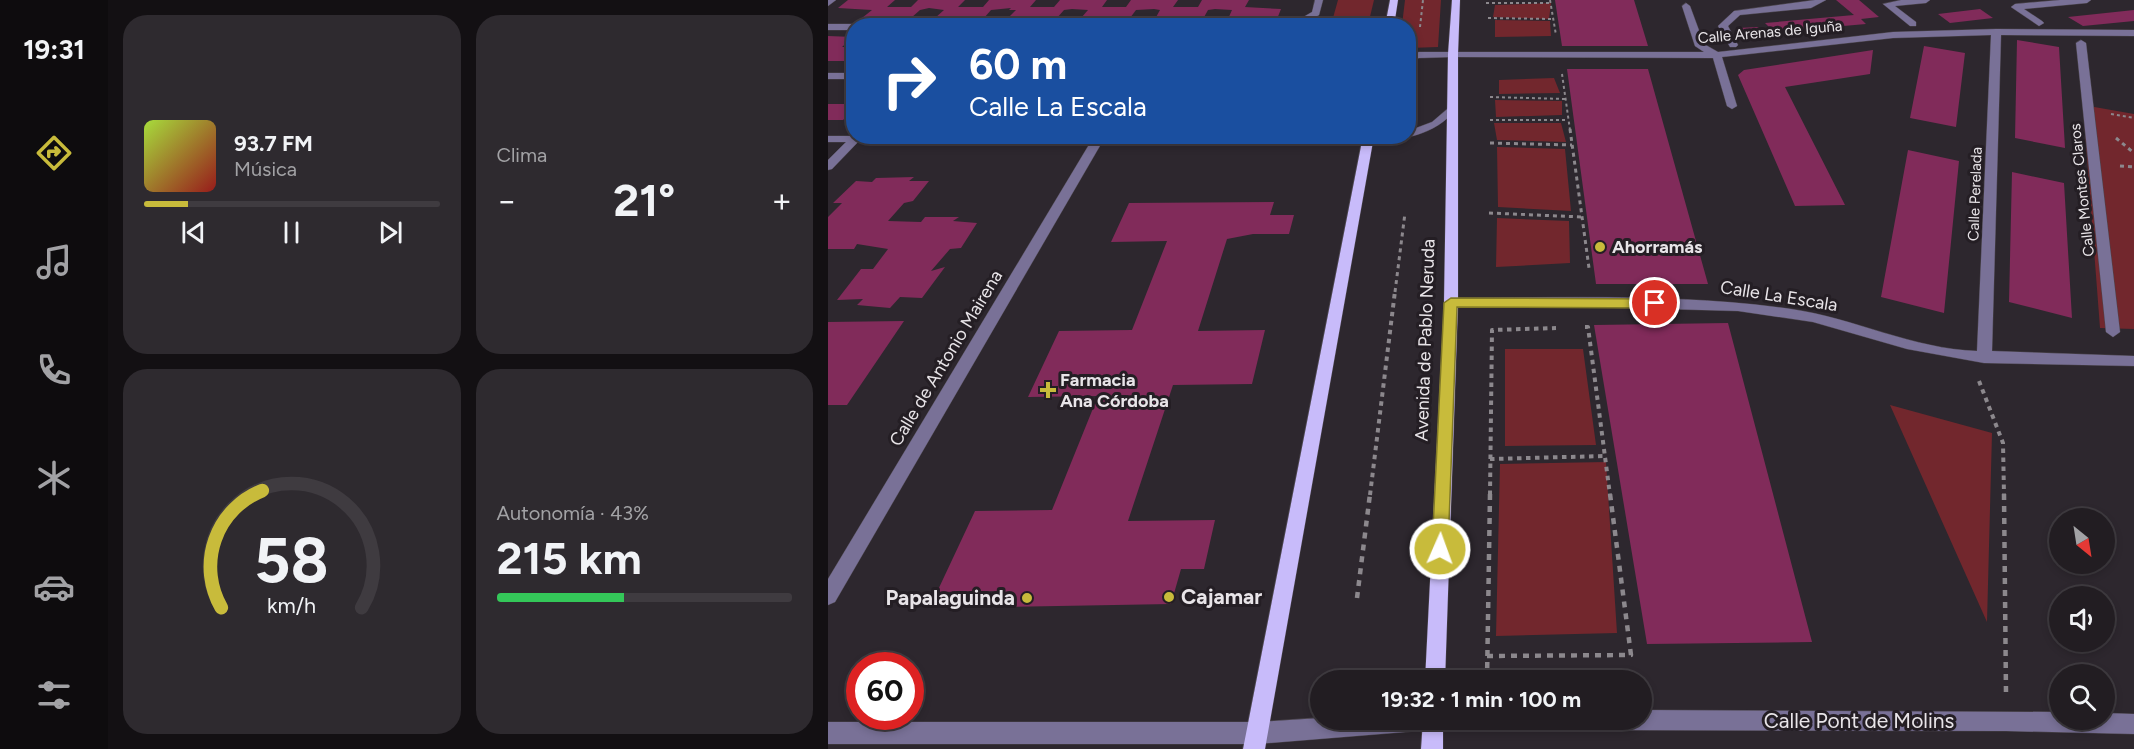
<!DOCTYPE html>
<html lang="es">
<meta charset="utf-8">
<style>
:root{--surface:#221d22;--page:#2e2a2f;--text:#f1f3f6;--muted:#a2a2a5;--line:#3f3b40;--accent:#c8bb3b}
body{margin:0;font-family:Figtree,sans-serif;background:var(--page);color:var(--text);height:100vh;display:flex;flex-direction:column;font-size:22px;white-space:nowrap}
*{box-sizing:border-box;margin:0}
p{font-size:20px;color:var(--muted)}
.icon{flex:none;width:33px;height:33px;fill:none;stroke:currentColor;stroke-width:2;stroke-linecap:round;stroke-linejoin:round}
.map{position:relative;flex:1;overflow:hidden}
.drawer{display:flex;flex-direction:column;gap:15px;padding:15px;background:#131013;width:720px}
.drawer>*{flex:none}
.hud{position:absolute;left:18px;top:18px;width:570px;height:126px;border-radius:24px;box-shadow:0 3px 9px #0003,0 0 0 2px var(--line);background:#1a4fa0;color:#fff;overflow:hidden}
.needle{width:39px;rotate:150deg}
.buttons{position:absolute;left:1221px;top:508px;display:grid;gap:12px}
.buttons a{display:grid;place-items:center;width:66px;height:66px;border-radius:50%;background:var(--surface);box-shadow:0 3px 9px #0003,0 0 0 2px var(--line);font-size:30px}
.speed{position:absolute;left:18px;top:652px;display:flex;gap:12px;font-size:30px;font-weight:700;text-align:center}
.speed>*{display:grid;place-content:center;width:78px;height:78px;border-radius:50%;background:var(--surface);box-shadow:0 3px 9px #0003,0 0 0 2px var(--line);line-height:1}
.speed .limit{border:9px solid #d22;background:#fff;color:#111}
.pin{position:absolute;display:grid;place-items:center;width:51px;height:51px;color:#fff;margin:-26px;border:3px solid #fff;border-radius:50%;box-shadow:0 2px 6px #0007}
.me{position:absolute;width:66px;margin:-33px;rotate:2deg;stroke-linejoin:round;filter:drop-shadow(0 0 4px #0008)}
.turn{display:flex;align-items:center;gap:21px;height:126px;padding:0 24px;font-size:27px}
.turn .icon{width:78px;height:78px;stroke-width:2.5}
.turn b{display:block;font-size:42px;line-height:51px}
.big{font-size:45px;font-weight:700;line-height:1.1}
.drawer .tile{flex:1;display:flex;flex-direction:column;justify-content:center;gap:9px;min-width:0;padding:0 21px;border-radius:24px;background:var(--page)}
.drawer .dial{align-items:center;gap:0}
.dial svg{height:156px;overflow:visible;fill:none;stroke:var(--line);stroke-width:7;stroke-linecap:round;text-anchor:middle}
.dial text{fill:var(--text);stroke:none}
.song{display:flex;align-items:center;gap:18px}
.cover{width:72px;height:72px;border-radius:9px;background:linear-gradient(135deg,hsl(80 70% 55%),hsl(0 70% 35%))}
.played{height:6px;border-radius:3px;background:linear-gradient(90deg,var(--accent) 15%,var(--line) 15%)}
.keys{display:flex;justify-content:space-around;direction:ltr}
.heat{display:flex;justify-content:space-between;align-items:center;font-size:33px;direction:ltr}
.charge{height:9px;border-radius:4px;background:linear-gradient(90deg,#34c759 43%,var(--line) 0)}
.drawer .tiles{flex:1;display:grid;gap:15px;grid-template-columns:repeat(2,1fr)}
.trip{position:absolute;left:482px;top:670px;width:342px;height:60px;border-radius:30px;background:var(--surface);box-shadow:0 3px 9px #0003,0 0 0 2px var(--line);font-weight:700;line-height:60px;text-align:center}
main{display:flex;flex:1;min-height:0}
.tab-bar{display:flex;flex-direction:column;width:108px;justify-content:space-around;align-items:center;background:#0e0c0e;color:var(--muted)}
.tab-bar .icon{width:42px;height:42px}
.tab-bar .on{color:var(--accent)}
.tab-bar b{font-size:27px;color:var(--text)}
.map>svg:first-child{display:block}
.green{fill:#72272d}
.building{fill:#812b5a}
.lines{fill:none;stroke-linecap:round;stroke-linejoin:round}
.minor-casing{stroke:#4b454c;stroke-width:1}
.major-casing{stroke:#4b454c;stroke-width:1}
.path-far3{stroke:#8c888d;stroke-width:2;stroke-dasharray:3 3;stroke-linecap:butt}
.path-far2{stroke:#8c888d;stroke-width:3;stroke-dasharray:4 4;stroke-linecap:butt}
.path-far1{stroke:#8c888d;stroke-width:4;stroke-dasharray:4.5 4.5;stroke-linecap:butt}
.path{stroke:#8c888d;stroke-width:4.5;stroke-dasharray:6 6;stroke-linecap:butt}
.minor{fill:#797197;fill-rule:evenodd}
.major{fill:#c8bbfa;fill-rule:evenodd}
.route{fill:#c8bb3b;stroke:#827a26;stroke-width:1.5}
.poi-dot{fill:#c8bb3b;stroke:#241e24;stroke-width:2}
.labels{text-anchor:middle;stroke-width:6;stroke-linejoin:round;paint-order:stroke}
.far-street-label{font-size:15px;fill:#e8e4e8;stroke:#241e24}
.poi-label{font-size:18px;font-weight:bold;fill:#e8e4e8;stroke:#241e24;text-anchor:start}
.street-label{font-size:18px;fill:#e8e4e8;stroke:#241e24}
.near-poi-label{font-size:21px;font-weight:bold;fill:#e8e4e8;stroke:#241e24;text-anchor:start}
.near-street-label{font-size:21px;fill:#e8e4e8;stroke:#241e24}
</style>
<main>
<nav class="tab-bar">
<b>19:31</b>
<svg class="icon on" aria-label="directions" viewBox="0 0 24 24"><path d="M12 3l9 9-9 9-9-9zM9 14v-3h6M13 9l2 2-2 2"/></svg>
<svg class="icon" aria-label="music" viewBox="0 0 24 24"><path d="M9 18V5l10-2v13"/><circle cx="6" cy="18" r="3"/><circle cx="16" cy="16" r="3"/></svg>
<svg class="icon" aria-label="phone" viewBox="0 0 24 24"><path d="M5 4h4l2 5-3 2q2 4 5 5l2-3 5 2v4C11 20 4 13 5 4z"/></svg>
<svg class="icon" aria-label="climate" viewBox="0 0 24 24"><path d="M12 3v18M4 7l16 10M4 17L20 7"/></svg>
<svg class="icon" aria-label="car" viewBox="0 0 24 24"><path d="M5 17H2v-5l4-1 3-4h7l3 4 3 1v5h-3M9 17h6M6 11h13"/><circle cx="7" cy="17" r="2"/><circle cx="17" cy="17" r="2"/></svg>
<svg class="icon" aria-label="filters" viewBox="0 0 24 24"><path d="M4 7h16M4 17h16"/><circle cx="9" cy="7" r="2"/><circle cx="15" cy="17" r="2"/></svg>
</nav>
<section class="drawer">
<div class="tiles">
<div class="tile">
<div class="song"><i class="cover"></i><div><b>93.7 FM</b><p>Música</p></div></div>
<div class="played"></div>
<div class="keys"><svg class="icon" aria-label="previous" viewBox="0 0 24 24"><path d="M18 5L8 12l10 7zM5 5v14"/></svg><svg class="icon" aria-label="pause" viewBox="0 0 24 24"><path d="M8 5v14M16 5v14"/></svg><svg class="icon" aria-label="next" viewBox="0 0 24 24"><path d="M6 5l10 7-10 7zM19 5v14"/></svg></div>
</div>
<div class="tile"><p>Clima</p>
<div class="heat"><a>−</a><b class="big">21°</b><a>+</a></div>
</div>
<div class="tile dial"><svg viewBox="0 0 100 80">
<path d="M14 69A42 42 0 1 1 86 69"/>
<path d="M14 69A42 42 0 0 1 35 9" stroke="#c8bb3b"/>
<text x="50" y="56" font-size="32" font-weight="700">58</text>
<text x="50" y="72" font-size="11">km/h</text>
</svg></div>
<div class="tile"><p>Autonomía · 43%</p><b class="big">215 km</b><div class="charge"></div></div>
</div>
</section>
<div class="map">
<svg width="1306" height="749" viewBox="0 0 1306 749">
<rect width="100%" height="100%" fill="#2d272e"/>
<path class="green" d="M510,0h36l-6,25h-37z
M577,0h36l-3,47 -29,1 -1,-22 -6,-1z
M723,3l-2,16 -56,-2 2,-12z
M667,20l55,1 1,15 -56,1z
M726,78l6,15 -61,1v-14z
M667,100l67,1v14l-66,2z
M1255,105l51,9v215l-34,-1z
M666,123h67l5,19 -69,-2z
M669,147l68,2 6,62 -73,-4z
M669,218l72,3 1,42 -74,4z
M677,349h78l13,96 -91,1z
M1062,405l102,28 -5,189z
M778,462l11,171 -121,3 4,-172z"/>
<path class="building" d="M20,0h47l-8,7h24l7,-7h47l-7,7h25l6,-7h47l-6,7h24l6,-7h47l-5,7h24l5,-7h47l-5,7h25l4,-7h47l-4,7 36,2 -4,10 -12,1 -37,-1 4,-9 -17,-1 -7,1 -5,9 -12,1 -36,-1 5,-9 -6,-1 -18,1 -6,8 -12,2 -37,-2 7,-8 -16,-1 -8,1 -7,8 -38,2 -11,-2 8,-8h-7l2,-2 -20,2 -7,8 -13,1 -36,-1 9,-8 -15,-2 -9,2 -9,8 -39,1 1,-1h-11l10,-8 -34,-2z
M727,0h79l14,46h-86z
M1008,0h23l20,17 -18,2 5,5 -92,8 -9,-9 89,-8z
M1152,9l13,9 -43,5 -12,-9z
M1306,10v11l-51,5 -15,-9z
M930,27l5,6 -20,1 -5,-6z
M0,36l25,1 -11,10h12v14h-26z
M1189,40l42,7 6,101 -50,-10z
M1096,46l41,7 -9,74 -46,-9z
M1045,50l-3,24 -85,13 60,118 -50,1 -57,-131 6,-5z
M739,69h81l60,215h-112z
M26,96v13l-11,11h-15v-16h18z
M1080,150l51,11 -15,152 -63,-16z
M1184,172l52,11 8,135 -63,-16z
M86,177l-5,4h20l-16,20 -9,2 -16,18 33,1 4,-5h34l-6,4 24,2 -16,25 -11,1 -19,22 14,-4 -23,31 -22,-1 -10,11 -33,-3 6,-6 -26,1 24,-31h12l15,-20 -31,-5 -3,5h-26v-32l14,-14h-9l23,-22 16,1 4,-4z
M446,202l-4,13h24l-5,19h-36l-26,5 -29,92 67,-1 -13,54 -79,1 -45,136 87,-1 -11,49h-23l-10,35 -172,3 6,-16 -68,1 38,-81 77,-1 46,-114 -70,1 31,-66 73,-1 35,-89 -56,1 18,-39z
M76,321l-57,84h-19v-83z
M900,323l84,319 -165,2 -53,-319z"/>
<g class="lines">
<g class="minor-casing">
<path id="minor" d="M0,0h8l-8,6z
M487,0h8l-4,15 -19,11h-12l24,-14z
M987,0h11l-15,8 -71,7 -12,11 10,19 -2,2h-6l-12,-21 16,-15z
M1073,0h29l-4,3 -31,3 21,16v4h-6l-27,-22z
M1232,0h31l-4,3 -63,6 18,12 2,2 -5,3 -28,-19 4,-3z
M858,3l4,3 14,38 14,8 175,-20 103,-3 138,1v6l-133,-1 -9,316 142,5v10l-150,-3 -77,-14 -94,-27 -75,-11 -145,-4 -147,-1 -2,-3 7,-5c113,0 228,-5 340,11 63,9 122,40 186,42l14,-316 -98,3 -171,19 15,49 -5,3 -5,-3 -14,-48 -260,-1 -34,1 -11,3v-6l11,-3h285l-9,-6 -13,-40z
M0,24h26l4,2h-4v4h-26z
M1253,40l5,3 34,289 -7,5 -7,-5 -30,-289z
M0,73h26v6h-26z
M624,105l5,3c-23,29 -55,31 -89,35l-267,1 -266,458 -7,3v-26l262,-436 -232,-1 -26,27 -4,1v-10l18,-18h-18v-6h580v-5l24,-9z
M813,710l419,2v8h44v-7l30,1v20l-128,-3 -423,-1 -7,-3 -3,-7h68z
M492,718v2h120l-3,7 -7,3 -173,14h-429v-22h429z"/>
</g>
<g class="major-casing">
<path id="major" d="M562,0h8l-4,26h-9z
M624,0h8l-2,54v249l-13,378h-20l19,-378 4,-249z
M535,136h11l-109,613h-22z
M595,720h20v29h-22z"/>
</g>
<path class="path-far3" d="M722,0l6,35
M658,3h65
M660,18l65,1
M592,27l3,-27
M734,74l8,56
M662,97l76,2
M1283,114l23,4
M662,120h78"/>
<path class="path-far2" d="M742,129l19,139
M1288,138l18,15
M662,143l82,2
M1292,166l14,1
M661,213l93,4
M567,292l10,-79"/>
<path class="path-far1" d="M757,327h3l22,168
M1151,381l24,62 1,52
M662,459l115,-3
M542,495l25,-204
M662,495l2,-165 64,-2"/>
<path class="path" d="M1176,494l2,199
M529,598l13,-104
M659,656l144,-1 -21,-161
M659,680l3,-186"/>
<use href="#minor" class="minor"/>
<use href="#major" class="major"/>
</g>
<path class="route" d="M623,298l204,1 7,4 -7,5 -198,-1 -9,242 -2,6 -6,2 -6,-2 -2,-6 12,-246z"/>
<g class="poi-dot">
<circle cx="772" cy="247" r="6"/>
<path d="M217 381h6v6h6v6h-6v6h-6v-6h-6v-6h6z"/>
<circle cx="341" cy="597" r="6"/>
<circle cx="199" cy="598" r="6"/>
</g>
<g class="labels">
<g class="far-street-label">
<text transform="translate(942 32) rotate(-5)" y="5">Calle Arenas de Iguña</text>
<text transform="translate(1254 190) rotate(-96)" y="5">Calle Montes Claros</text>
<text transform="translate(1147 194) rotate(-88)" y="5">Calle Perelada</text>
</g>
<g class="poi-label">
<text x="784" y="253">Ahorramás</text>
<text x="232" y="386">Farmacia<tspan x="232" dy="21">Ana Córdoba</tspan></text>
</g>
<g class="street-label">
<text transform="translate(951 296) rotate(9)" y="6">Calle La Escala</text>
<text transform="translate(597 340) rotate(-88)" y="6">Avenida de Pablo Neruda</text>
<text transform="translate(118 358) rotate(-59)" y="6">Calle de Antonio Mairena</text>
</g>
<g class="near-poi-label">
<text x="353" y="604">Cajamar</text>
<text x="187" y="605" text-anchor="end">Papalaguinda</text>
</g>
<g class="near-street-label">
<text x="1031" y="728">Calle Pont de Molins</text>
</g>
</g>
</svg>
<div class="buttons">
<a><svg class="needle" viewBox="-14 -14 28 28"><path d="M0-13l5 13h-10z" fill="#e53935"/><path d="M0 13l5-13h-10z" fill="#a2a2a5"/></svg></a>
<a><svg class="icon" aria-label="sound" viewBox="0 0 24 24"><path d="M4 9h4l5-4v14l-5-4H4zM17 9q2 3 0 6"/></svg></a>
<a><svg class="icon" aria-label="search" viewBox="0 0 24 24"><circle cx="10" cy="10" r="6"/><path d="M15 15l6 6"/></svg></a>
</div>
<div class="speed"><div class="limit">60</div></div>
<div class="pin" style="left:827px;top:303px;background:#d93025"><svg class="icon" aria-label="arrive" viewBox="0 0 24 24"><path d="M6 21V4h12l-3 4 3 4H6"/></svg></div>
<svg class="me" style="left:612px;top:549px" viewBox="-20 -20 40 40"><circle r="17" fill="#c8bb3b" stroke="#fff" stroke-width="3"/><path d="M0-11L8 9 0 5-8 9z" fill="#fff"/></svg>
<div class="trip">19:32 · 1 min · 100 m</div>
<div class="hud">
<div class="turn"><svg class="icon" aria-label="right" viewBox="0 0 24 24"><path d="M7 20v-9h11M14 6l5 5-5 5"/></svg><div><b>60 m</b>Calle La Escala</div></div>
</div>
</div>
</main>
